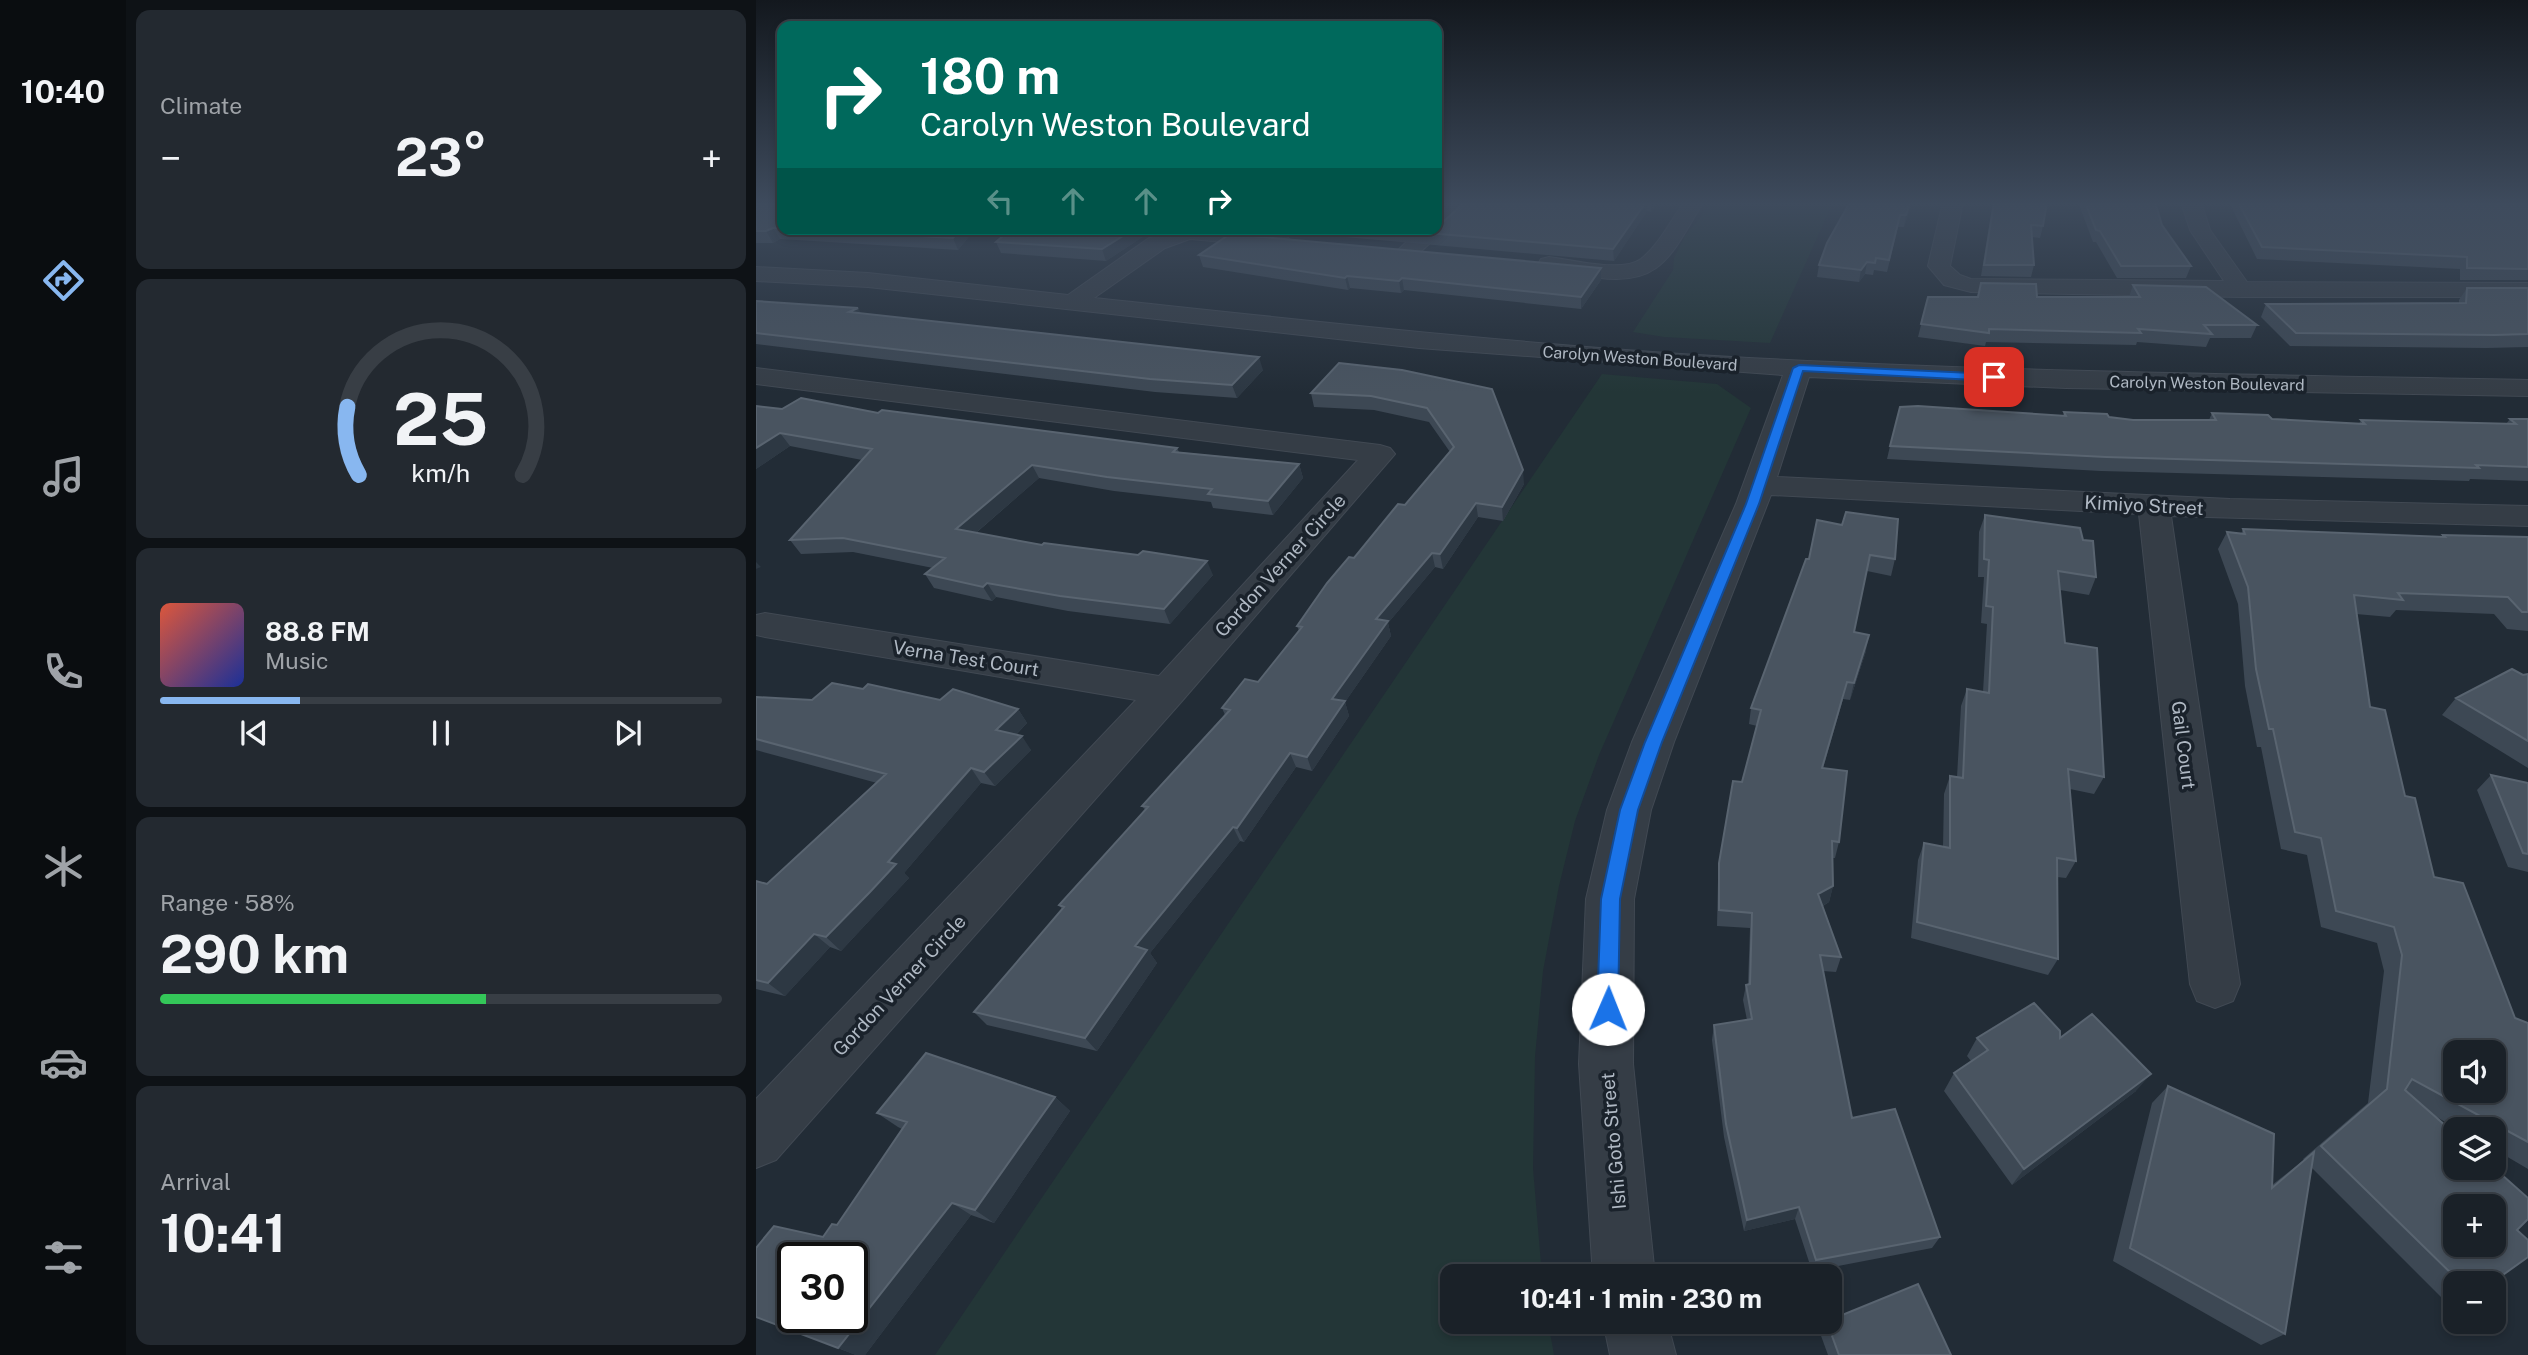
<!DOCTYPE html>
<meta charset="utf-8">
<style>
:root{--surface:#1a2128;--page:#232930;--text:#f1f3f6;--muted:#9fa3a8;--line:#383e45;--accent:#88b7f0}
body{margin:0;font-family:"Public Sans",sans-serif;background:var(--page);color:var(--text);height:100vh;display:flex;flex-direction:column;font-size:26px;white-space:nowrap}
*{box-sizing:border-box;margin:0}
p{font-size:23px;color:var(--muted)}
.icon{flex:none;width:38px;height:38px;fill:none;stroke:currentColor;stroke-width:2;stroke-linecap:round;stroke-linejoin:round}
.map{position:relative;flex:1;overflow:hidden}
.side{display:flex;flex-direction:column;gap:10px;padding:10px;background:#0e1216;width:630px}
.side>*{flex:none}
.hud{position:absolute;left:21px;top:21px;width:665px;height:214px;border-radius:14px;box-shadow:0 4px 10px #0003,0 0 0 2px var(--line);background:#00695c;color:#fff;overflow:hidden}
.buttons{position:absolute;left:1687px;top:1040px;display:grid;gap:14px}
.buttons a{display:grid;place-items:center;width:63px;height:63px;border-radius:14px;background:var(--surface);box-shadow:0 4px 10px #0003,0 0 0 2px var(--line);font-size:35px}
.speed{position:absolute;left:21px;top:1242px;display:flex;gap:14px;font-size:35px;font-weight:700;text-align:center}
.speed>*{display:grid;place-content:center;width:91px;height:91px;border-radius:50%;background:var(--surface);box-shadow:0 4px 10px #0003,0 0 0 2px var(--line);line-height:1}
.speed .limit{border:4px solid #111;border-radius:10px;background:#fff;color:#111}
.pin{position:absolute;display:grid;place-items:center;width:60px;height:60px;color:#fff;margin:-30px;border-radius:14px;box-shadow:0 4px 10px #0006}
.me{position:absolute;width:77px;margin:-38px;rotate:1deg;stroke-linejoin:round;filter:drop-shadow(0 0 5px #0008)}
.turn{display:flex;align-items:center;gap:24px;height:147px;padding:0 28px;font-size:32px}
.turn .icon{width:91px;height:91px;stroke-width:2.5}
.turn b{display:block;font-size:49px;line-height:60px}
.lanes{display:flex;align-items:center;height:66px;padding:0 28px;background:#0003;justify-content:center;gap:35px;direction:ltr}
.lanes .off{opacity:.35}
.big{font-size:52px;font-weight:700;line-height:1.1}
.side .card{flex:1;display:flex;flex-direction:column;justify-content:center;gap:10px;min-width:0;padding:0 24px;border-radius:14px;background:var(--page)}
.side .dial{align-items:center;gap:0}
.dial svg{height:182px;overflow:visible;fill:none;stroke:var(--line);stroke-width:7;stroke-linecap:round;text-anchor:middle}
.dial text{fill:var(--text);stroke:none}
.song{display:flex;align-items:center;gap:21px}
.cover{width:84px;height:84px;border-radius:10px;background:linear-gradient(135deg,hsl(10 70% 55%),hsl(230 70% 35%))}
.played{height:7px;border-radius:4px;background:linear-gradient(90deg,var(--accent) 25%,var(--line) 25%)}
.keys{display:flex;justify-content:space-around;direction:ltr}
.heat{display:flex;justify-content:space-between;align-items:center;font-size:38px;direction:ltr}
.charge{height:10px;border-radius:5px;background:linear-gradient(90deg,#34c759 58%,var(--line) 0)}
.trip{position:absolute;left:684px;top:1264px;width:402px;height:70px;border-radius:14px;background:var(--surface);box-shadow:0 4px 10px #0003,0 0 0 2px var(--line);font-weight:700;line-height:70px;text-align:center}
main{display:flex;flex:1;min-height:0}
.menu{display:flex;flex-direction:column;width:126px;justify-content:space-around;align-items:center;background:#0a0d10;color:var(--muted)}
.menu .icon{width:49px;height:49px}
.menu .on{color:var(--accent)}
.menu b{font-size:32px;color:var(--text)}
.map>svg:first-child{display:block}
.green{fill:#233637}
.lines{fill:none;stroke-linecap:round;stroke-linejoin:round}
.minor-casing{stroke:#414953;stroke-width:2}
.minor{fill:#353d46;fill-rule:evenodd}
.wall{fill:#3d4854}
.shaded-wall{fill:#2d3843}
.building{fill:#495460;stroke:#596470;stroke-width:2;fill-rule:evenodd}
.route{fill:#1a73e8;stroke:#114b97;stroke-width:2}
.labels{text-anchor:middle;stroke-width:7;stroke-linejoin:round;paint-order:stroke}
.far-street-label{font-size:16px;fill:#afb8c3;stroke:#1a222b}
.street-label{font-size:19px;fill:#afb8c3;stroke:#1a222b}
</style>
<main>
<nav class="menu">
<b>10:40</b>
<svg class="icon on" aria-label="directions" viewBox="0 0 24 24"><path d="M12 3l9 9-9 9-9-9zM9 14v-3h6M13 9l2 2-2 2"/></svg>
<svg class="icon" aria-label="music" viewBox="0 0 24 24"><path d="M9 18V5l10-2v13"/><circle cx="6" cy="18" r="3"/><circle cx="16" cy="16" r="3"/></svg>
<svg class="icon" aria-label="phone" viewBox="0 0 24 24"><path d="M5 4h4l2 5-3 2q2 4 5 5l2-3 5 2v4C11 20 4 13 5 4z"/></svg>
<svg class="icon" aria-label="climate" viewBox="0 0 24 24"><path d="M12 3v18M4 7l16 10M4 17L20 7"/></svg>
<svg class="icon" aria-label="car" viewBox="0 0 24 24"><path d="M5 17H2v-5l4-1 3-4h7l3 4 3 1v5h-3M9 17h6M6 11h13"/><circle cx="7" cy="17" r="2"/><circle cx="17" cy="17" r="2"/></svg>
<svg class="icon" aria-label="filters" viewBox="0 0 24 24"><path d="M4 7h16M4 17h16"/><circle cx="9" cy="7" r="2"/><circle cx="15" cy="17" r="2"/></svg>
</nav>
<section class="side">
<div class="card"><p>Climate</p>
<div class="heat"><a>−</a><b class="big">23°</b><a>+</a></div>
</div>
<div class="card dial"><svg viewBox="0 0 100 80">
<path d="M14 69A42 42 0 1 1 86 69"/>
<path d="M14 69A42 42 0 0 1 9 39" stroke="#88b7f0"/>
<text x="50" y="56" font-size="32" font-weight="700">25</text>
<text x="50" y="72" font-size="11">km/h</text>
</svg></div>
<div class="card">
<div class="song"><i class="cover"></i><div><b>88.8 FM</b><p>Music</p></div></div>
<div class="played"></div>
<div class="keys"><svg class="icon" aria-label="previous" viewBox="0 0 24 24"><path d="M18 5L8 12l10 7zM5 5v14"/></svg><svg class="icon" aria-label="pause" viewBox="0 0 24 24"><path d="M8 5v14M16 5v14"/></svg><svg class="icon" aria-label="next" viewBox="0 0 24 24"><path d="M6 5l10 7-10 7zM19 5v14"/></svg></div>
</div>
<div class="card"><p>Range · 58%</p><b class="big">290 km</b><div class="charge"></div></div>
<div class="card"><p>Arrival</p><b class="big">10:41</b></div>
</section>
<div class="map">
<svg width="1772" height="1355" viewBox="0 0 1772 1355">
<rect width="100%" height="100%" fill="#222c36"/>
<path class="green" d="M957,202h120l-63,141 -106,-6 -31,-5 40,-62 1,-12 11,-22z
M846,374l115,10 34,24 -152,347 -24,66 -16,65 -16,85 -8,86 -2,111 9,108h-90v45h96l6,34h-619z"/>
<g class="lines">
<g class="minor-casing">
<path id="minor" d="M696,202h22l-59,55h-16l-3,-5 24,-23h17v-13z
M928,202h20c-15,21 -27,51 -48,66 -29,21 -75,6 -107,3l-8,-2 -3,-5 3,-5 8,-2c24,3 72,16 92,2 18,-14 30,-39 43,-57z
M1187,202h20l-13,64 10,9 11,4 253,2 -34,-51 -9,-28h20l9,28 37,52 281,1v14h-287l-270,-5 -27,-7 -16,-19z
M383,229h81l60,6 7,2 4,4 -4,4 -7,2 -90,-8 -25,9 -71,50c218,23 436,48 655,60 259,14 519,17 779,22v16l-462,-8 -257,-11 -32,100 453,22 298,7v20l-357,-10 69,468 -7,17 -18,7 -18,-7 -7,-17 -51,-470 -368,-19 -97,247 -23,68 -17,89 -1,165 22,212h-62l-14,-212 7,-165 21,-89 25,-68 104,-238 47,-129 -364,-27 -551,-61 -112,-6v-14l112,6 200,22 81,-57 8,-2 -15,-3z
M0,368l624,77 10,3 5,6 -213,247 -406,459 -20,8v-69l380,-399 -371,-63 -9,-2v-20l9,-2 394,63 199,-216 -602,-76z
M847,1321h64l9,34h-66z"/>
</g>
<use href="#minor" class="minor"/>
</g>
<path class="wall" d="M0,202h26v27h193l-17,21 -178,-11 -7,4h-17z
M709,202h193l-7,10 -4,-1 -33,50 -358,-32h181l7,-8z
M1156,202l-8,25h-6l-11,45 -13,-2 -1,5 -8,-1 -6,8 -42,-5 2,-12z
M1237,202h54l-4,24 -3,12 -8,-1 2,28 -3,12 -50,-1z
M1322,202h77l7,23 29,41 -5,12h-69l-21,-36h-3z
M1473,202h299v78h-68v-11l-203,-10z
M255,229h131l2,7 -38,25 -105,-8 -5,-11z
M443,255l402,13v12l-20,29 -177,-19 -3,3 -51,-5 -2,2 -145,-23z
M1225,283l56,14h92l4,-12 124,40 -6,13h-41l-4,9 -69,-5 -1,3 -150,-3 -1,4 -67,-9 10,-40h49z
M1711,288h61v59l-42,1 -196,-2 -29,-29 5,-13 193,-1v-3z
M0,301l105,13 402,56 -26,28 -82,-6 -399,-48z
M646,370l122,114 -21,37 -25,-4 -35,52 -8,-2 -47,56 3,13 -46,66 4,14 -37,55 -16,-4 -52,75 -4,-1 -90,112 7,10 -60,88 -110,-26 -13,-13 88,-103 -3,-4 86,-95 -3,-4 83,-91 -3,-7 36,-26 41,-51 -2,-5 57,-68 51,-53 45,-53 -21,-30 -55,-12 -60,-3 -3,-14z
M0,406l26,3 96,4 299,35 2,4 120,12 4,14 -30,37 -60,-7 -2,-6 -97,-11 -75,-13 -63,55 237,42 -43,49 -102,-13 -72,-14 -4,4 -58,-13 -9,-14 8,-6 -80,-16 -52,2 -11,-14 72,-80 -72,-14 -34,23z
M1308,412l69,8h76l3,-7 60,6 87,5 2,-4 145,4 4,-5h18v62l-58,-2 -1,2 -368,-10 -214,-12 3,-13 173,-30z
M1229,515l98,25 13,37 -7,18 -29,-5 5,53 39,134 -10,17 -24,-5 6,72 -10,17 -9,-1 1,82 -10,16 -137,-37 7,-78 6,-17 19,4 1,-53 6,-18 7,1 4,-71 6,-17 16,3 4,-68 -6,-1 3,-46h-6l1,-45z
M1061,520l78,39 -4,17 -24,-5 -13,61 12,19 -16,49 -7,-1 -20,69 16,74 -4,16h-3l1,28 -4,16 -6,4 18,51 -5,15 -13,-1 29,147 88,119 -8,11 -120,23 -17,-52 -51,12 -20,-94 -12,-97 2,-15 33,-5 -4,-20 3,-15 2,-1 2,-56 -33,-2 1,-47 1,-16 38,-137 -8,-2 2,-16 58,-149z
M1487,529l199,8 1,-2 85,2v94l-21,-2 -13,-15 -98,-4 -6,7 -34,-3 14,93 35,89 29,81 81,141 13,5v146l-34,-20v-20h-37l-22,-13 82,114 -17,47 -13,6h-32v15l-9,4 -134,-134 -27,166 -24,11 -148,-84 39,-158 16,-17 104,99 32,-25 -1,-1 65,-56 16,-132 -7,-28 -56,-16 -14,-72 -26,-6 -20,-102h-4l-12,-61 -7,-82 -20,-55 9,-17 14,2z
M1772,674v94l-86,-53 14,-17z
M107,689l77,11 78,9 9,14 -11,12 15,15 -36,36 -14,-3 -77,90 5,5 -68,73 -11,-4 -45,49 -29,-7v-108l11,3 110,-101 -121,-33v-53l56,3z
M1735,775l37,8v89l-20,-5 -31,-77z
M1221,1038h83l76,53 -124,94 -68,-94 10,-18 17,-12 -4,-5z
M299,1097l15,14 -76,112 -23,-8 -106,140h-9l-100,-38 67,-80 14,-12 65,-96 -4,-2 -21,-14z
M1071,1322l124,33h-123l-8,-22z"/>
<path class="shaded-wall" d="M681,202h11l-11,11z
M890,202h1v9l-33,50 -1,-12z
M895,202h7l-7,10z
M1154,202h2l-8,25 2,-12z
M17,228l7,11 -7,4 -7,-12z
M204,229h15l-17,21 -5,-12z
M378,229h8l2,7 -38,25 -4,-12z
M1111,262l-2,12 -6,8 2,-12z
M845,268v12l-20,29v-12z
M591,276l3,12 -2,2 -3,-12z
M646,278l2,12 -3,3 -2,-12z
M102,308l7,12 -16,-8z
M503,357l4,13 -26,28 -5,-13z
M24,433l10,13 -34,23v-21z
M543,464l4,14 -30,37 -5,-14z
M276,465l7,13 -75,65 -8,-14z
M767,470l1,14 -21,37 -1,-14z
M720,503l2,14 -35,52 -3,-15z
M676,553l3,14 -47,56 3,13 -46,66 4,14 -37,55 -5,-14 25,-58 44,-80z
M451,561l6,14 -43,49 -6,-15z
M0,562l5,5 -5,2z
M231,583l9,14 -4,4 -9,-14z
M1113,635l-3,16 -16,49 4,-17z
M1091,682l-4,17 -25,85 4,-16z
M262,709l9,14 -20,21 -11,-14z
M266,736l9,14 -36,36 -11,-14z
M534,753l6,14 -52,75 -7,-14z
M215,768l10,15 -77,90 5,5 -68,73 -15,-14 62,-75z
M477,827l7,14 -90,112 7,10 -60,88 -12,-13 50,-92z
M1077,886l-4,16 -14,8 3,-16z
M58,934l16,13 -45,49 -17,-13z
M1395,1074l-15,17 -124,94 12,-16z
M299,1097l15,14 -76,112 -19,-13z
M196,1203l19,12 -106,140h-9l-18,-7z
M1043,1207l-4,12 -51,12 3,-11z"/>
<path class="building" d="M0,202h26v26h-9l-7,3h-10z
M709,202h181l-33,47 -231,-20h55v-8h7z
M1094,202h60l-4,13h-6l-11,45 -13,-2 -1,5 -8,-1 -6,8 -42,-5 8,-22z
M1238,202h53l-4,24 -12,-1 3,40h-50z
M1329,202h70l7,23 29,41h-70l-21,-35 -4,-1z
M1482,202h290v67l-61,-1v-11l-205,-10z
M46,229h158l-7,9z
M255,229h123l-32,20 -106,-7z
M474,234l371,34 -20,29 -179,-19 -3,3 -52,-5 -2,2 -146,-23z
M1225,283l55,1 1,13h103l-7,-12 73,2 51,38h-53l8,9 -74,-5 3,4 -152,-4v4l-68,-9 7,-27h50z
M1711,288h61v46l-34,1 -198,-2 -30,-29 200,-1z
M0,301l102,7 -9,4 410,45 -27,28 -82,-6 -394,-46z
M583,363l63,7 90,19 31,81 -21,37 -26,-4 -36,51 -8,-1 -56,66 12,2 -56,78 13,2 -38,56 -17,-4 -53,75 -4,-1 -98,119 12,4 -62,88 -111,-26 90,-105 -5,-2 89,-98 -6,-1 88,-96 -8,-2 23,-29 13,3 44,-55 -5,-1 30,-43 22,-26 5,1 44,-54 7,1 49,-58 -27,-39 -56,-12 -60,-3z
M45,398l77,15 4,-3 295,38 -4,4 126,12 -31,37 -60,-7 4,-5 -105,-12 -75,-12 -76,64 86,16 2,-2 94,12 5,-4 64,10 -43,48 -104,-13 -73,-13 -4,4 -58,-13 20,-16 -102,-20 -53,2 82,-91 -92,-16 -24,15v-42l26,3z
M1162,406l148,10 -2,-4 43,2 2,3 24,3h83l-4,-7 56,2 4,4 93,5 -4,-4 155,4 -6,-5h18v48l-52,-2 3,3 -373,-11 -216,-11 10,-39z
M1090,512l52,7 -3,40 -25,-4 -16,77 15,3 -15,48 -7,-1 -25,86 25,3 -8,71 -7,-1 1,45 -15,8 23,63 -21,-2 32,163 43,-9 45,128 -124,23 -17,-53 -52,13 -21,-96 -12,-99 38,-6 -6,-34 4,-1 2,-71 -33,-3v-47l14,-82 9,1 19,-72 -10,-2 55,-149h3l8,-39 25,5z
M1229,515l95,13 3,12 10,1 3,36 -38,-6 7,72 32,5 7,129 -36,-8 8,92 -19,-3 1,101 -141,-37 7,-79 26,5v-72l13,2 4,-89 22,4 4,-86 -7,-1 3,-46 -5,-1z
M1487,529l202,8 -2,-2 85,2v75h-6l-14,-15 -110,-4 5,7 -49,-5 16,112 15,3 20,86 10,2 19,79 29,6 52,135 13,5v119l-116,-63 -7,11 50,44v33h38l35,31v21l-11,11 11,10v17l-28,20 -8,-6 -12,12h-19l-140,-137 66,-57 15,-134 -8,-28 -58,-16 -15,-73 -26,-6 -22,-103h-4l-13,-60 -8,-82 -21,-55 18,2zM1699,1052h39v38h-39zM1699,1206h39v38h-39z
M1756,669l11,6 5,-1v67l-72,-43z
M76,683l31,6 5,-5 72,16 13,-11 65,20 -22,21 26,6 -38,36 -13,-4 -83,94 8,2 -26,28 -44,45 -12,-3 -46,49 -12,-3v-99l11,3 119,-110 -130,-35v-42l56,3z
M1735,775l37,8v71l-5,-1z
M1278,1003l26,28v7l32,-24 59,60 -127,95 -70,-96 34,-23 -11,-12z
M170,1053l129,44 -80,113 -23,-7 -114,145 -82,-31v-69l18,-22 49,11 9,-13 5,1 70,-103 -30,-9zM37,1258h59v60h-59z
M1412,1086l106,48 -2,54 42,-36 -29,182 -155,-86z
M1162,1284l33,71h-112l-12,-33 3,-1v-1z"/>
<linearGradient id="sky" x2="0" y2="1"><stop stop-color="#13181e"/><stop offset="0.52" stop-color="#3e4b5d"/><stop offset="1" stop-color="#3e4b5d" stop-opacity="0"/></linearGradient>
<rect width="1772" height="392" fill="url(#sky)"/>
<path class="route" d="M1043,365l195,9 6,3 -6,4 -191,-10 -44,133 -97,238 -24,68 -18,89 -2,110 -3,7 -7,3 -8,-3 -3,-7 4,-110 19,-89 25,-68 101,-238 47,-136z"/>
<g class="labels">
<g class="far-street-label">
<text transform="translate(884 358) rotate(4)" y="6">Carolyn Weston Boulevard</text>
<text transform="translate(1451 383) rotate(1)" y="6">Carolyn Weston Boulevard</text>
</g>
<g class="street-label">
<text transform="translate(1388 505) rotate(3)" y="7">Kimiyo Street</text>
<text transform="translate(524 565) rotate(-48)" y="7">Gordon Verner Circle</text>
<text transform="translate(210 658) rotate(9)" y="7">Verna Test Court</text>
<text transform="translate(1428 745) rotate(83)" y="7">Gail Court</text>
<text transform="translate(143 985) rotate(-47)" y="7">Gordon Verner Circle</text>
<text transform="translate(857 1141) rotate(-95)" y="7">Ishi Goto Street</text>
</g>
</g>
</svg>
<div class="buttons">
<a><svg class="icon" aria-label="sound" viewBox="0 0 24 24"><path d="M4 9h4l5-4v14l-5-4H4zM17 9q2 3 0 6"/></svg></a>
<a><svg class="icon" aria-label="layers" viewBox="0 0 24 24"><path d="M12 4l9 5-9 5-9-5zM3 14l9 5 9-5"/></svg></a>
<a>+</a>
<a>−</a>
</div>
<div class="speed"><div class="limit">30</div></div>
<div class="pin" style="left:1238px;top:377px;background:#d93025"><svg class="icon" aria-label="arrive" viewBox="0 0 24 24"><path d="M6 21V4h12l-3 4 3 4H6"/></svg></div>
<svg class="me" style="left:852px;top:1009px" viewBox="-20 -20 40 40"><circle r="19" fill="#fff"/><path d="M0-13L10 11 0 6-10 11z" fill="#1a73e8"/></svg>
<div class="trip">10:41 · 1 min · 230 m</div>
<div class="hud">
<div class="turn"><svg class="icon" aria-label="right" viewBox="0 0 24 24"><path d="M7 20v-9h11M14 6l5 5-5 5"/></svg><div><b>180 m</b>Carolyn Weston Boulevard</div></div>
<div class="lanes"><svg class="icon off" aria-label="left" viewBox="0 0 24 24"><path d="M17 20v-9H6M10 6l-5 5 5 5"/></svg><svg class="icon off" aria-label="ahead" viewBox="0 0 24 24"><path d="M12 20V5M6 11l6-6 6 6"/></svg><svg class="icon off" aria-label="ahead" viewBox="0 0 24 24"><path d="M12 20V5M6 11l6-6 6 6"/></svg><svg class="icon" aria-label="right" viewBox="0 0 24 24"><path d="M7 20v-9h11M14 6l5 5-5 5"/></svg></div>
</div>
</div>
</main>
